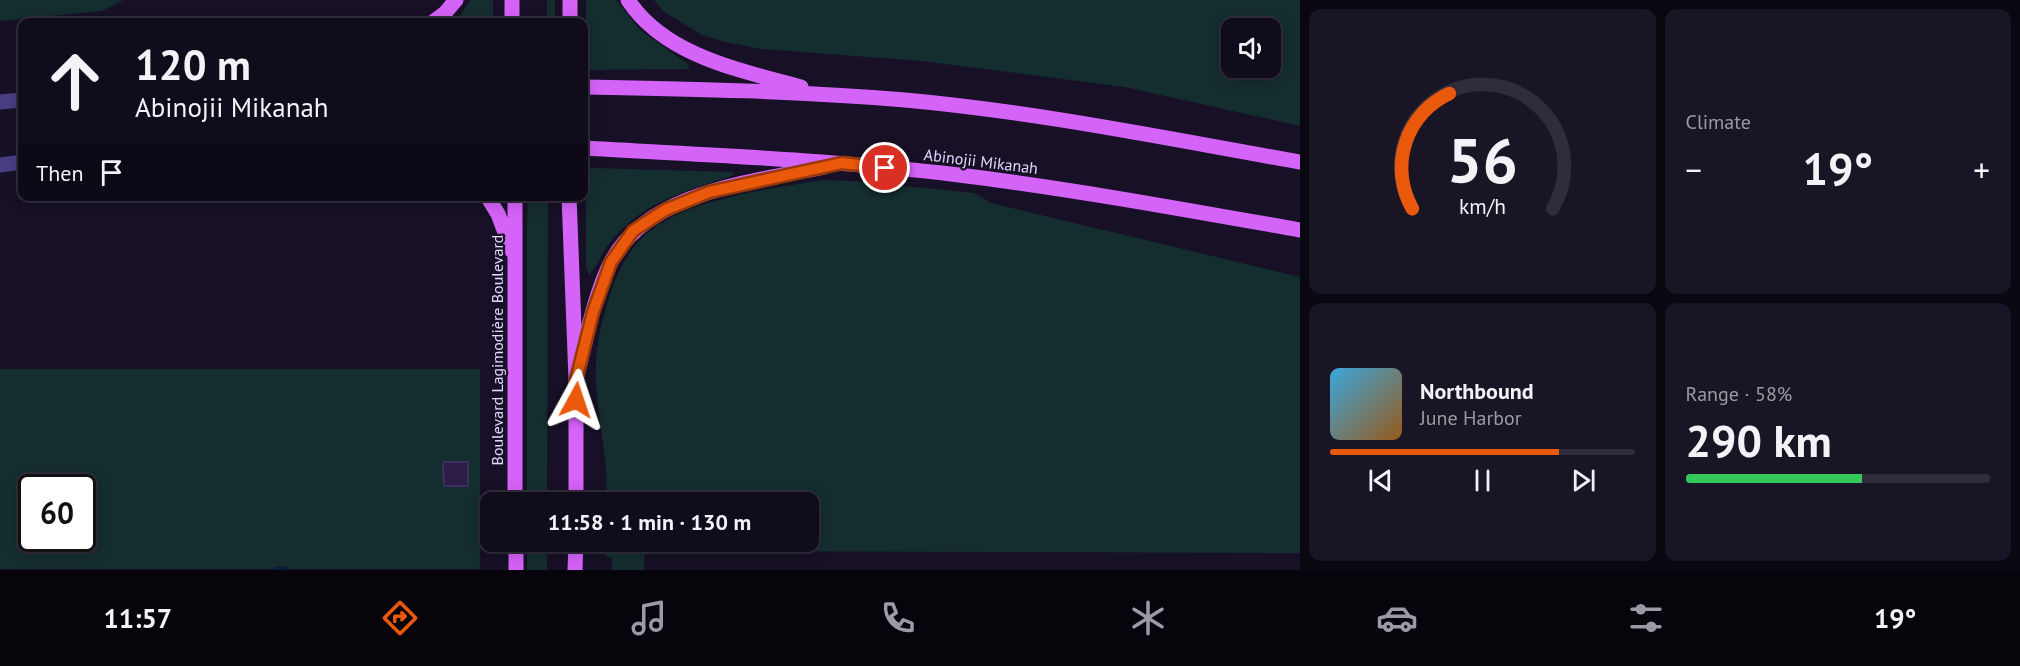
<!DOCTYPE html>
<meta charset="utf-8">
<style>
:root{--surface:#110c1c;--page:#1a1525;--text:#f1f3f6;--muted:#9c9ba3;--line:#302c3b;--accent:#ea580c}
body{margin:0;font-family:"PT Sans",sans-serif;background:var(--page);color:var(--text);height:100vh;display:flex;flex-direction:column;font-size:22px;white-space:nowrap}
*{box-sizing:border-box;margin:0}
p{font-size:20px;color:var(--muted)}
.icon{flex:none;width:33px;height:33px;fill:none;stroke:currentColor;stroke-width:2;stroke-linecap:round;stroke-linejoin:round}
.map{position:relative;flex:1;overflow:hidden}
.sheet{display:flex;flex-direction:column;gap:9px;padding:9px;background:#09070f;width:720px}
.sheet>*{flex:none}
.hud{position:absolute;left:18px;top:18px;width:570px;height:183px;border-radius:12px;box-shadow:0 3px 15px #0003,0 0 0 2px var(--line);background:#110c1c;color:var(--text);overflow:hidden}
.controls{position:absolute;left:1221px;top:18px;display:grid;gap:12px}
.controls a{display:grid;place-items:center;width:60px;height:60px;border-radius:12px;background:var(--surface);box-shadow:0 3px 15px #0003,0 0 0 2px var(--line);font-size:30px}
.speed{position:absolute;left:18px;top:474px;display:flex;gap:12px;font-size:30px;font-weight:700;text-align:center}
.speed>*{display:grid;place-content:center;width:78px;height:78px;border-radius:50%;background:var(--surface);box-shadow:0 3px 15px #0003,0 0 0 2px var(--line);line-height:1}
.speed .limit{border:3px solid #111;border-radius:9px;background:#fff;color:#111}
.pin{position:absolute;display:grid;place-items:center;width:51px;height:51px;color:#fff;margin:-26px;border:3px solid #fff;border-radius:50%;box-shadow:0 2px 6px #0007}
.me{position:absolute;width:66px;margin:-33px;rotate:5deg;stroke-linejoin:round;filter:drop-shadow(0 0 4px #0008)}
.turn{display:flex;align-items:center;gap:21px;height:126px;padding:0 18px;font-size:27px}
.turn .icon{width:78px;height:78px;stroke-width:2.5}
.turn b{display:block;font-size:42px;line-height:51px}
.then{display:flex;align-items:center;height:57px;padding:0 18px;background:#0003;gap:12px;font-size:22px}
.big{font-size:45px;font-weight:700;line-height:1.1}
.sheet .card{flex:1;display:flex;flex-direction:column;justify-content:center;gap:9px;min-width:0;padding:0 21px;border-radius:12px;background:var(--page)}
.sheet .dial{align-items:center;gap:0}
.dial svg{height:156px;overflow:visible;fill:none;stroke:var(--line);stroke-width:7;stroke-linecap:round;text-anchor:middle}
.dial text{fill:var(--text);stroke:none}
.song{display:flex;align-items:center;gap:18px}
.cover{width:72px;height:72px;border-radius:9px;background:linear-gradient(135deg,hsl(200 70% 55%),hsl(30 70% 35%))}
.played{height:6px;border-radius:3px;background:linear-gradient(90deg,var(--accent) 75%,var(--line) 75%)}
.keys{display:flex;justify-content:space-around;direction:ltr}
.heat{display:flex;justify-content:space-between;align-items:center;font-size:33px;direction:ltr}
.charge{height:9px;border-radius:4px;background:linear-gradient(90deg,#34c759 58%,var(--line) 0)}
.sheet .tiles{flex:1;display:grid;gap:9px;grid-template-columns:repeat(2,1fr)}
.trip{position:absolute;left:480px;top:492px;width:339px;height:60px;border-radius:12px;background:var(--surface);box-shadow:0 3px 15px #0003,0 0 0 2px var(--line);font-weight:700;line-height:60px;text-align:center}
.tab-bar{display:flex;height:96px;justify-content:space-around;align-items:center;background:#07050b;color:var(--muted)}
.tab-bar .icon{width:42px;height:42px}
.tab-bar .active{color:var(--accent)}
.tab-bar b{font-size:27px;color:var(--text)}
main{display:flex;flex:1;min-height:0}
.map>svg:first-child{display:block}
.green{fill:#142d2f;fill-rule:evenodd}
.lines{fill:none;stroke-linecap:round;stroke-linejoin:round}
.stream{stroke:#0d1942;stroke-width:7}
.building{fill:#2b1d46;stroke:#463071;stroke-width:1.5}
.minor{stroke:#493e83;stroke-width:15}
.major{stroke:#d463f8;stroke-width:15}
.route-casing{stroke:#983908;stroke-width:15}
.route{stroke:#ea580c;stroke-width:10}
.labels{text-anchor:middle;stroke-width:4.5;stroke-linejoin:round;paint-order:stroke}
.street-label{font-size:16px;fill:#e0d7fd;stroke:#171026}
</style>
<main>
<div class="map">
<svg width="1300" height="570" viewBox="0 0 1300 570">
<rect width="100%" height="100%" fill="#171026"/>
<path class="green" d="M0,0h123l-21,11 -102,10z
M470,0h23v22h-37z
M547,0h8v22h-8z
M586,0h30l24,30 48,34 1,5 -102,1z
M654,0h646v126l-175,-39 -204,-26 -159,-12 -37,-7 -23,-7 -39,-24zM1232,28h38v40h-38z
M594,168l140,4 -2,4c-41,13 -79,23 -111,54 -5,5 -11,12 -15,18 -6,9 -9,19 -17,27l-3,-8v-98z
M822,180l33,1 119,12 17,10 309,74v276l-615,-2 -1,-9h124v-40h-127l-1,-7h-32l-1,7h-41c4,-42 -10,-83 -10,-126 -1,-24 4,-49 11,-71 7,-26 19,-53 39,-71 42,-36 123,-45 176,-54z
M528,197h20l-1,305h-20v-276z
M0,369h480v200h-480zM32,488h50v50h-50z
M527,542h20v28h-20z
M605,542h40l-1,28h-32v-12l-7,-2z"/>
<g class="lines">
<path class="stream" d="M277,570h7"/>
</g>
<path class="building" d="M443,462h25v24h-24z"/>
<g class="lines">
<path class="minor" d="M0,102l22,-2
M0,165l22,-3"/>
<path class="major" d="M512,0v22
M628,0c37,56 112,70 173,87
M433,22l12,-9 11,-13
M570,22v-22
M584,87c107,2 214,4 321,13 133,12 264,39 395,62
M584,148c125,7 251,12 375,27 114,14 228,35 341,55
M487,196l11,18 14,37
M515,196v306
M569,196l7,184v122
M576,380c9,-36 18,-85 35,-118 37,-71 142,-80 213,-95
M516,542v28
M575,570l1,-28"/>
</g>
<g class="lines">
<g class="route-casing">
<path id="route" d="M576,400v-20l17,-68 18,-50 22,-31 32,-21 44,-18 133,-29 43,5"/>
</g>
<use href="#route" class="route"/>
</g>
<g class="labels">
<g class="street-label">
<text transform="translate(981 161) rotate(7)" y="6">Abinojii Mikanah</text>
<text transform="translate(497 350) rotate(-90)" y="6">Boulevard Lagimodière Boulevard</text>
</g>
</g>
</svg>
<div class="controls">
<a><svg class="icon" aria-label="sound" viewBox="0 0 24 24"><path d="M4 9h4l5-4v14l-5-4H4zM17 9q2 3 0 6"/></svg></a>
</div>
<div class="speed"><div class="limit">60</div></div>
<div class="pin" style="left:885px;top:168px;background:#d93025"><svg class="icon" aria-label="arrive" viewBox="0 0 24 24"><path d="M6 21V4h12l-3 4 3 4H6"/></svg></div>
<svg class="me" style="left:576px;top:400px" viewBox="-20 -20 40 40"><path d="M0-17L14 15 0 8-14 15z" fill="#ea580c" stroke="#fff" stroke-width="4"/></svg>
<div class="trip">11:58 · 1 min · 130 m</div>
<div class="hud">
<div class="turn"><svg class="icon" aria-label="ahead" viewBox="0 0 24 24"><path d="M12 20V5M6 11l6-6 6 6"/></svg><div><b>120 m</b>Abinojii Mikanah</div></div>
<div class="then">Then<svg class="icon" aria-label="arrive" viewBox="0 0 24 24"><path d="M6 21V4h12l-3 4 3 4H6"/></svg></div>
</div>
</div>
<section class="sheet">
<div class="tiles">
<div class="card dial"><svg viewBox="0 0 100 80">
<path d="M14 69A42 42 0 1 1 86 69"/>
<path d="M14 69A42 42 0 0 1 33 10" stroke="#ea580c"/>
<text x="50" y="56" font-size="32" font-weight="700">56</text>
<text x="50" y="72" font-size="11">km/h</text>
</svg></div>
<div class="card"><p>Climate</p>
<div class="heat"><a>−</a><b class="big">19°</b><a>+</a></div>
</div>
<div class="card">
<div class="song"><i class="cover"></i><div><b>Northbound</b><p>June Harbor</p></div></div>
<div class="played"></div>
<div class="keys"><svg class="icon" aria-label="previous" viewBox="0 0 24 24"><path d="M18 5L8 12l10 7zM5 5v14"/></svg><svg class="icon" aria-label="pause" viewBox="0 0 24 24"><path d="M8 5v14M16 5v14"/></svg><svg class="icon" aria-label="next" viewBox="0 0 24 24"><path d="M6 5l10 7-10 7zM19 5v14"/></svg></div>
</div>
<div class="card"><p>Range · 58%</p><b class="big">290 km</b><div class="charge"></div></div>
</div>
</section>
</main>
<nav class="tab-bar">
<b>11:57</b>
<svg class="icon active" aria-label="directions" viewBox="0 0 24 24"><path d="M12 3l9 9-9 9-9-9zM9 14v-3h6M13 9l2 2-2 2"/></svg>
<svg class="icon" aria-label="music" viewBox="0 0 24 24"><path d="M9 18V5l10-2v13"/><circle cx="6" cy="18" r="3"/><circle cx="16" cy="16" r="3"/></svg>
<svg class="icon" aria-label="phone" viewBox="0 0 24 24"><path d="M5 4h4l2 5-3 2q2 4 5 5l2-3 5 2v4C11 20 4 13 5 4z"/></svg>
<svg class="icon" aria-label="climate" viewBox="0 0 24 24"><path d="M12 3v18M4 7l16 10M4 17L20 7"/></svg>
<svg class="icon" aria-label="car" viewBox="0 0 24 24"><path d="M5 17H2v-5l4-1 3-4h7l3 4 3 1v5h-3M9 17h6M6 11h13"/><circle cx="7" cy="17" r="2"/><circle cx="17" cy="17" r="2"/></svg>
<svg class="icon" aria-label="filters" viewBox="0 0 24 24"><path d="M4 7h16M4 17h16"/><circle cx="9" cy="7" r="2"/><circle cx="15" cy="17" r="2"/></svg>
<b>19°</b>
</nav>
